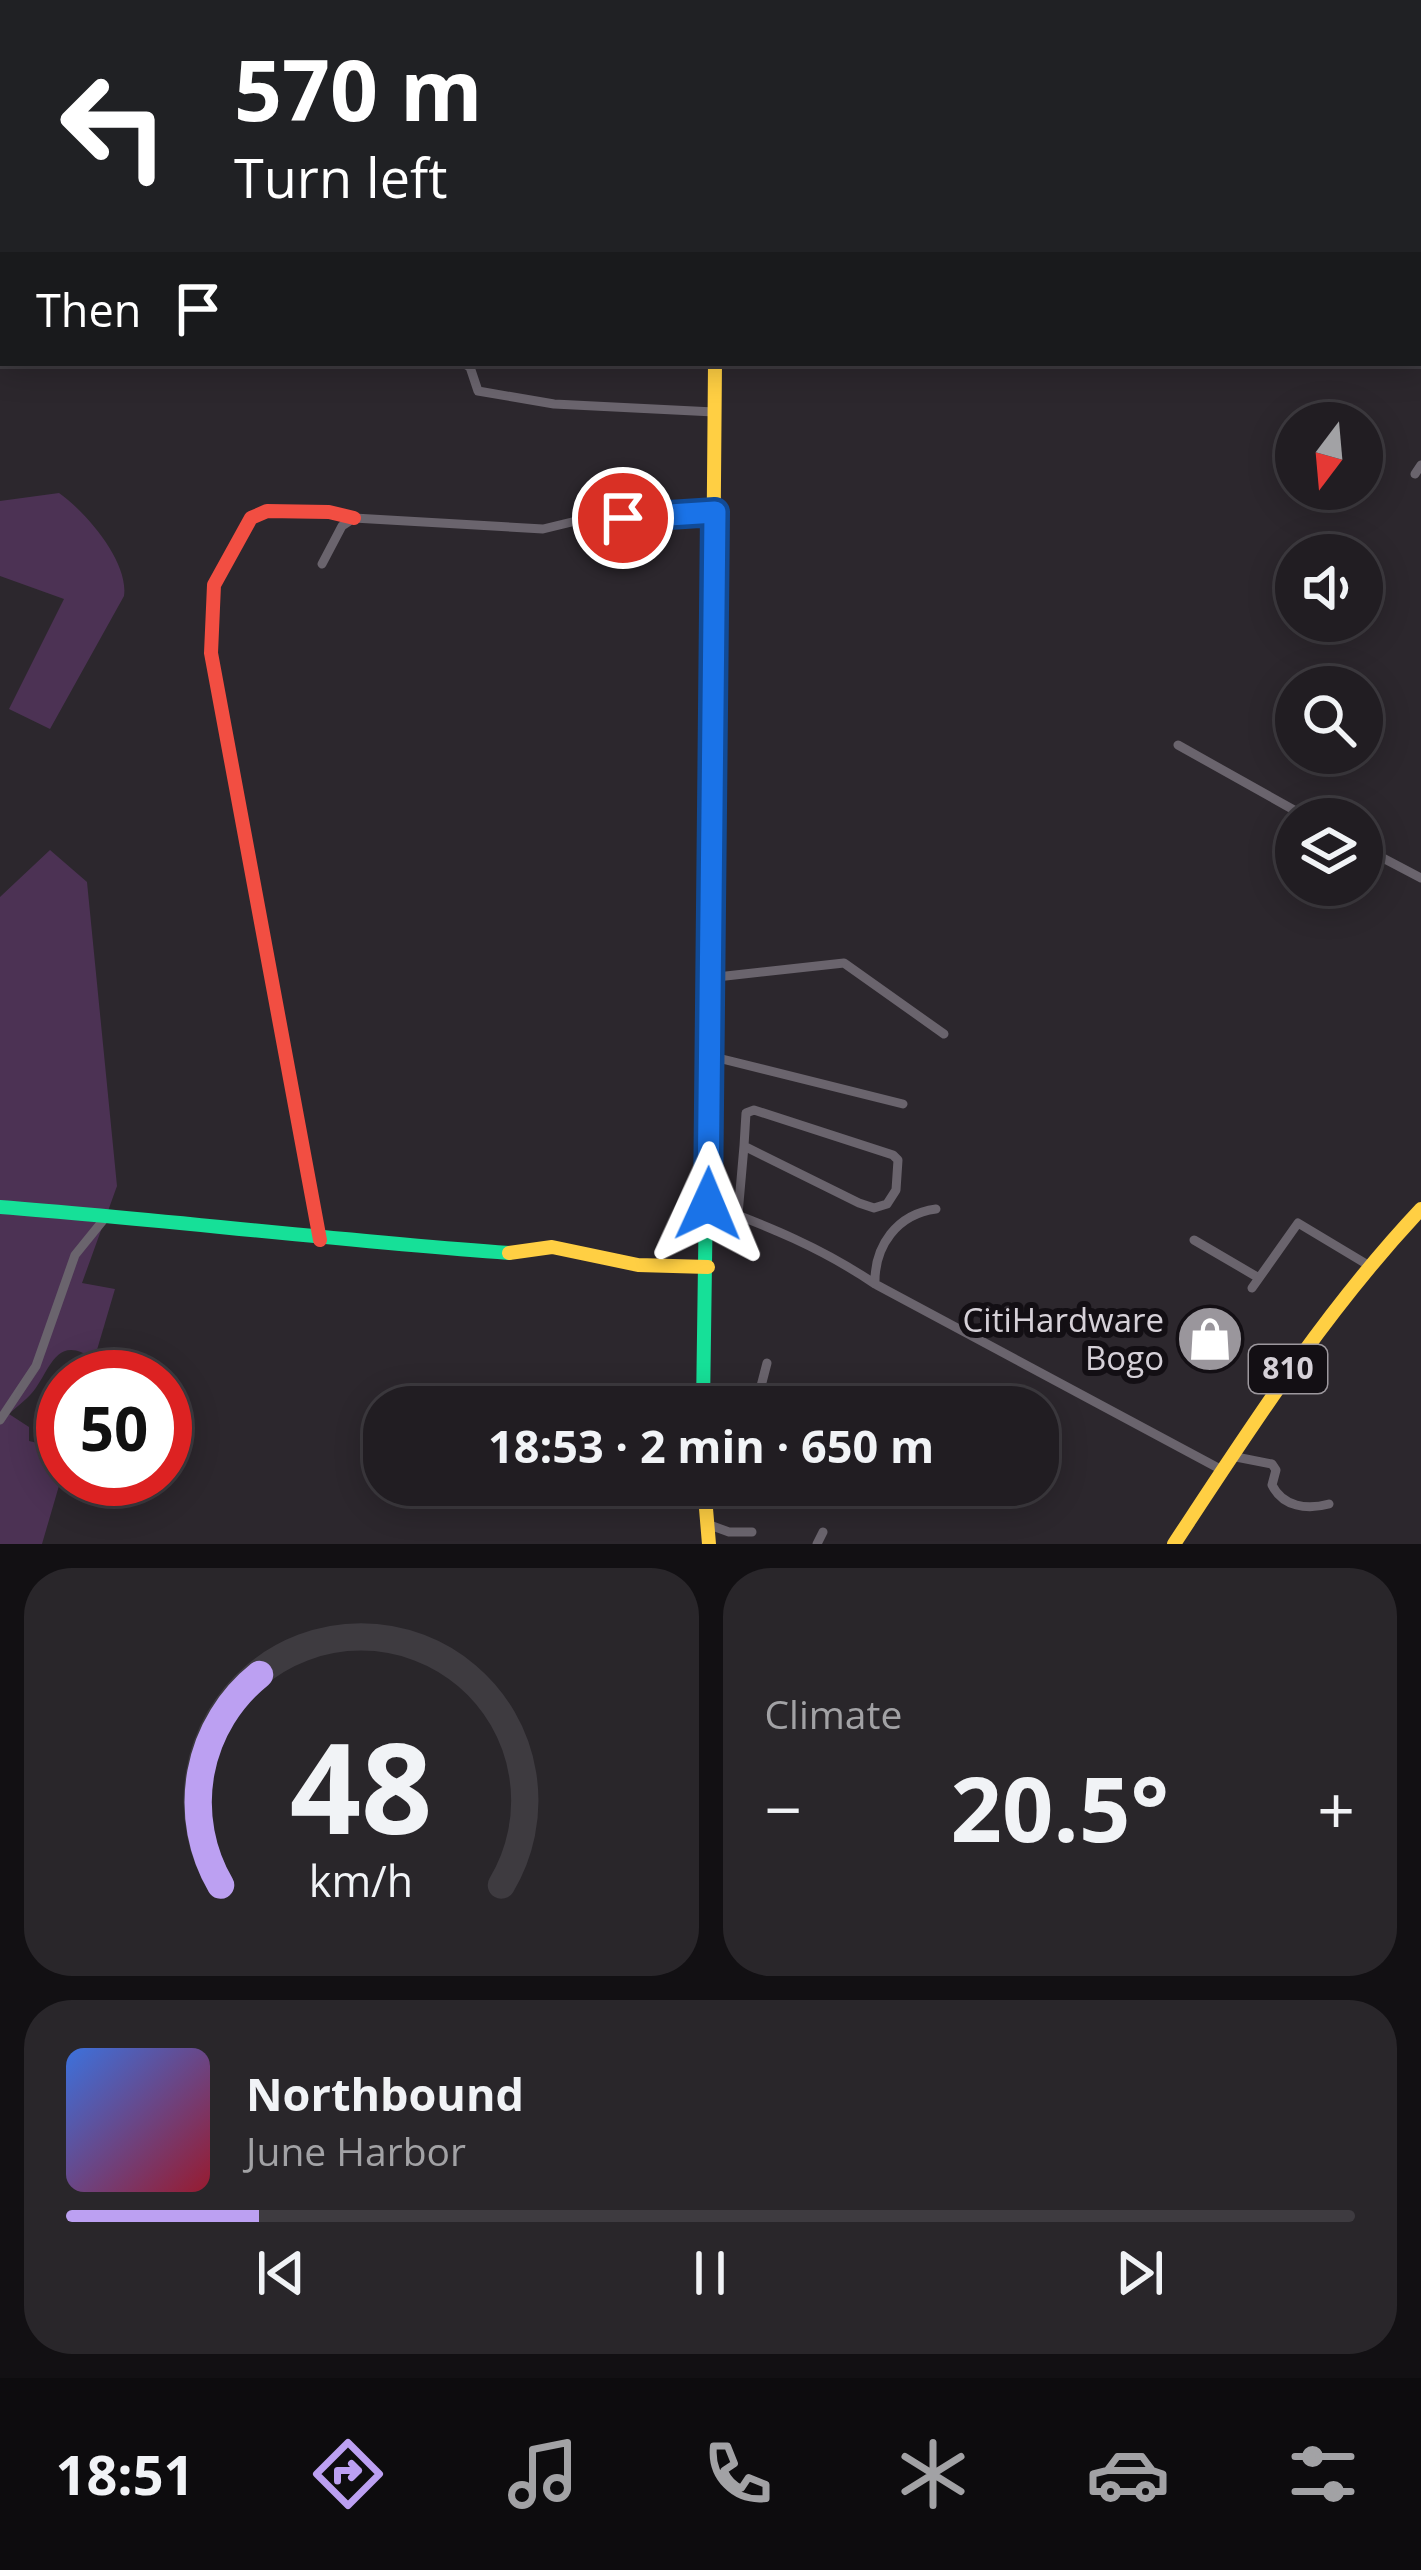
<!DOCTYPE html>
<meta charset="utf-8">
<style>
:root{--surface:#211d22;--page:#29262a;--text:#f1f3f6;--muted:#a2a2a5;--line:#3e3b40;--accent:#bca0f2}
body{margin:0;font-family:"Open Sans",sans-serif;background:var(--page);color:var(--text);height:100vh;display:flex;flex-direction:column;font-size:45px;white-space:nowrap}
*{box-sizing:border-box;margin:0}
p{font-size:39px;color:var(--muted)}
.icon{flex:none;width:66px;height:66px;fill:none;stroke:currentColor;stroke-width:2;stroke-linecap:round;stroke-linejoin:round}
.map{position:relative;height:1544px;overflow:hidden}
.details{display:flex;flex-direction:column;gap:24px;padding:24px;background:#121013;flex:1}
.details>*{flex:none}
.banner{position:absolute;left:0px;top:0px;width:1422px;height:366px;box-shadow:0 6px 30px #0003,0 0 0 3px var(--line);background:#202124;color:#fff;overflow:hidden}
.needle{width:78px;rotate:196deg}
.controls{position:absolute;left:1275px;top:402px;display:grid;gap:24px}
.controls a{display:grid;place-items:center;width:108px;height:108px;border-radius:50%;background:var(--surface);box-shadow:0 6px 30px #0003,0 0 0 3px var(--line);font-size:60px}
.speed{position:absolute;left:36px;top:1350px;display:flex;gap:24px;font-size:60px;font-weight:700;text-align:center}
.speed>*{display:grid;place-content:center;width:156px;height:156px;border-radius:50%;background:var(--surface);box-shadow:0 6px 30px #0003,0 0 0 3px var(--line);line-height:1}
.speed .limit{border:18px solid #d22;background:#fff;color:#111}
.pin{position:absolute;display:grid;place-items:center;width:102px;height:102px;color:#fff;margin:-51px;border:6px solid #fff;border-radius:50%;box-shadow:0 3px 12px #0007}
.me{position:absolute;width:132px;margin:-66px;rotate:1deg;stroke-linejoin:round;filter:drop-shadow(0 0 9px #0008)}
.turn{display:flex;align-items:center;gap:42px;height:252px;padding:0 36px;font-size:54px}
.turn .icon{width:156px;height:156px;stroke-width:2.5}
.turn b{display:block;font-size:84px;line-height:102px}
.then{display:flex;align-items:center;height:114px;padding:0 36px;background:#0003;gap:24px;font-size:45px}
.big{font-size:90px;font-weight:700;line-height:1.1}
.details .tile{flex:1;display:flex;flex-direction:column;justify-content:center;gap:18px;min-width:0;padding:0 42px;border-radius:48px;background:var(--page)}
.details .dial{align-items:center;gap:0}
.dial svg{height:312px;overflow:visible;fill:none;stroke:var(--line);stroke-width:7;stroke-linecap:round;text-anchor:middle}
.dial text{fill:var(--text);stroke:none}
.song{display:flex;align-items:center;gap:36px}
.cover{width:144px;height:144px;border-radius:18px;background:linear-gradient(135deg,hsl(220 70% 55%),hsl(350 70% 35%))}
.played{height:12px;border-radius:6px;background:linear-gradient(90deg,var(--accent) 15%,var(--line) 15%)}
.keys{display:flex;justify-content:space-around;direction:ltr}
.heat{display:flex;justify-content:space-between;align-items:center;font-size:66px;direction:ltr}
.details .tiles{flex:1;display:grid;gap:24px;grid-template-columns:1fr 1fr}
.tile:last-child{grid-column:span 2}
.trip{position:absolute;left:363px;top:1386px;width:696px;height:120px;border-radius:48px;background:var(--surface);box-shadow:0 6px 30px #0003,0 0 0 3px var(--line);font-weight:700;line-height:120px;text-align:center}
.tab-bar{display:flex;height:192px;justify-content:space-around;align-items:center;background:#0d0c0e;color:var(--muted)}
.tab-bar .icon{width:84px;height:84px}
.tab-bar .current{color:var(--accent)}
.tab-bar b{font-size:54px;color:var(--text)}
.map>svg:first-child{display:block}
.green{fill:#4c3254}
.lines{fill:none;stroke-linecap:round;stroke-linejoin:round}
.street{stroke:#6a646d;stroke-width:9}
.fast{stroke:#16e098;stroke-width:14}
.slow{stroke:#ffcf43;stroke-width:14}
.jam{stroke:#f24e42;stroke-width:14}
.route-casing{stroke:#114b97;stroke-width:30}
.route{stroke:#1a73e8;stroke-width:21}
.labels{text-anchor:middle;stroke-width:12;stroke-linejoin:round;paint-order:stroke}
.shield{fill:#130f14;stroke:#9c979d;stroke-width:3}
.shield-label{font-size:30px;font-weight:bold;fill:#d6d1d8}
.poi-label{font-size:33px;fill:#d6d1d8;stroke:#130f14;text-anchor:end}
</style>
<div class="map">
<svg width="1421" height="1544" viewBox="0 0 1421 1544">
<rect width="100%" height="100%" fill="#2c272d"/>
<path class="green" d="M59,493c27,19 70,69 65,103l-74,133 -41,-20 55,-110 -64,-23v-75z
M50,850l37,32 30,304 -35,97 33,6 -21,71c-39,-30 -45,15 -63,34 -6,7 -15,13 -22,20l20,13v14l34,8v23l-21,72h-42v-647z"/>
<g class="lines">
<path class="street" d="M467,0l5,3
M354,3l3,-3
M463,363l7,4 8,24 76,13 160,8
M1415,474l6,-9
M322,564l20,-38 12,-8 189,11 33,-8 139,-9
M1178,745l132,74
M1362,847l59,31
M708,978l136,-15 100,71
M710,1056l193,48
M754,1110l139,45 5,5 -2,30 -9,14 -13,4 -15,-5 -115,-57 2,-33z
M708,1204c60,22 114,44 167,80l347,186
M738,1214l6,-68
M1194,1240l65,38
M875,1284c-1,-38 22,-70 61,-75
M1252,1288l46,-65 70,42
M747,1407l13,-17 7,-27
M0,1420l36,-54 39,-111 30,-37
M1231,1456l41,8 4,6 -4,15c11,22 35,25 57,19
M541,1491h65l99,8
M707,1524l22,8h23
M817,1544l6,-12"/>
<path class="fast" d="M681,0v3
M0,1207c170,13 339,34 509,46
M703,1407l8,-571"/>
<path class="slow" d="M711,836l4,-473
M509,1253l43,-6 86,18 70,2
M704,1485l5,59
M1174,1544c77,-117 151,-233 247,-335"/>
<path class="jam" d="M320,1240l-109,-587 3,-68 37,-67 16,-7 62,1 25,6"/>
</g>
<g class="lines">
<g class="route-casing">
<path id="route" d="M623,518l92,-6 -7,692"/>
</g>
<use href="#route" class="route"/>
</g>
<defs>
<g id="shop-disc" transform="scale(3.45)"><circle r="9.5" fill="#9a969c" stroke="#130f14"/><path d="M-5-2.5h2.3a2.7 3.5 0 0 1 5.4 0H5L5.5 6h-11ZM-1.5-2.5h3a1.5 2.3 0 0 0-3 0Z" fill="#fff"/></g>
</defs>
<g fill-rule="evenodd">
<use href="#shop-disc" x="1210" y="1339"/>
</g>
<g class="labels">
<rect class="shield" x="1249" y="1345" width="78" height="48" rx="9"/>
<g class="shield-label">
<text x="1288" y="1379">810</text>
</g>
<g class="poi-label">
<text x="1164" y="1332">CitiHardware<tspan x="1164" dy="38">Bogo</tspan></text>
</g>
</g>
</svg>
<div class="controls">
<a><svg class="needle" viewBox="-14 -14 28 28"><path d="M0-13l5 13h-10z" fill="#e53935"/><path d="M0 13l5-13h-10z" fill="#a2a2a5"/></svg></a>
<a><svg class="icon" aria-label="sound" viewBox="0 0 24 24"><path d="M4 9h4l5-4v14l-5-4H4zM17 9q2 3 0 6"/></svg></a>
<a><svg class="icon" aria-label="search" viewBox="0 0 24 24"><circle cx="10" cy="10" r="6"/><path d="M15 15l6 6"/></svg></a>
<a><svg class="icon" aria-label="layers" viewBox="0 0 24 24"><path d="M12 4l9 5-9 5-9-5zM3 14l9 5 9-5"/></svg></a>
</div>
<div class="speed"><div class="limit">50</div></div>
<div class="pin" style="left:623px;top:518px;background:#d93025"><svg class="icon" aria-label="arrive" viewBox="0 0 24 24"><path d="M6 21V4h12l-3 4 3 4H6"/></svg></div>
<svg class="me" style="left:708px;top:1204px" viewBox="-20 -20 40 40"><path d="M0-17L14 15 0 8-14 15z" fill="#1a73e8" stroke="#fff" stroke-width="4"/></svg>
<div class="trip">18:53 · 2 min · 650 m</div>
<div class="banner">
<div class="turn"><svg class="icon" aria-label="left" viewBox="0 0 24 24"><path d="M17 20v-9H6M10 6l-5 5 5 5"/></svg><div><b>570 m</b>Turn left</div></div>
<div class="then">Then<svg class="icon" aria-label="arrive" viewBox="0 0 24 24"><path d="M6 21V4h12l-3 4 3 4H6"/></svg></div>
</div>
</div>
<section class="details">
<div class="tiles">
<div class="tile dial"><svg viewBox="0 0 100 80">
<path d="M14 69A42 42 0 1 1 86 69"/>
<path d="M14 69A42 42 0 0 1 24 15" stroke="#bca0f2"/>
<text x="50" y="56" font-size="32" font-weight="700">48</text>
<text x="50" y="72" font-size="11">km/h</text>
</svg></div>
<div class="tile"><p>Climate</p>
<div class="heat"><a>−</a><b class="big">20.5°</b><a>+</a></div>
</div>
<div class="tile">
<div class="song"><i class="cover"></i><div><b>Northbound</b><p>June Harbor</p></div></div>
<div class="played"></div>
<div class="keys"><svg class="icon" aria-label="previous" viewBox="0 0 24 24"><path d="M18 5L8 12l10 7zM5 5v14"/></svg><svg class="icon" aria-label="pause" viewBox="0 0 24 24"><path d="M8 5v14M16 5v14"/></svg><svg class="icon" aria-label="next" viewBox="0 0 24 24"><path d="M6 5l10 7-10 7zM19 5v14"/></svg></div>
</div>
</div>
</section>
<nav class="tab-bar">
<b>18:51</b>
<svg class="icon current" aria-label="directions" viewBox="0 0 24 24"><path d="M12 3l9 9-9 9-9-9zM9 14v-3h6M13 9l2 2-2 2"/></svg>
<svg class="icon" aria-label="music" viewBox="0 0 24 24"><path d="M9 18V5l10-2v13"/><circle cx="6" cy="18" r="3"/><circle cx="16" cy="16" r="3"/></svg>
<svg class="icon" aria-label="phone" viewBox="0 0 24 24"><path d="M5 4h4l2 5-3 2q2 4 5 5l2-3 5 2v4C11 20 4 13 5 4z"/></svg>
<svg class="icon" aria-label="climate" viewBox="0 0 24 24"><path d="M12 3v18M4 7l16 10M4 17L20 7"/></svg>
<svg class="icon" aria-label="car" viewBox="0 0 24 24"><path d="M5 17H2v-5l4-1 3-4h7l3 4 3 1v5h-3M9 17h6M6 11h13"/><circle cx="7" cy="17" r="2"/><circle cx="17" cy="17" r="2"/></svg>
<svg class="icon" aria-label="filters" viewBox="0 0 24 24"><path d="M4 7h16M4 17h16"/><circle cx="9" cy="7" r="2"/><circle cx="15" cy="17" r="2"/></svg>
</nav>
